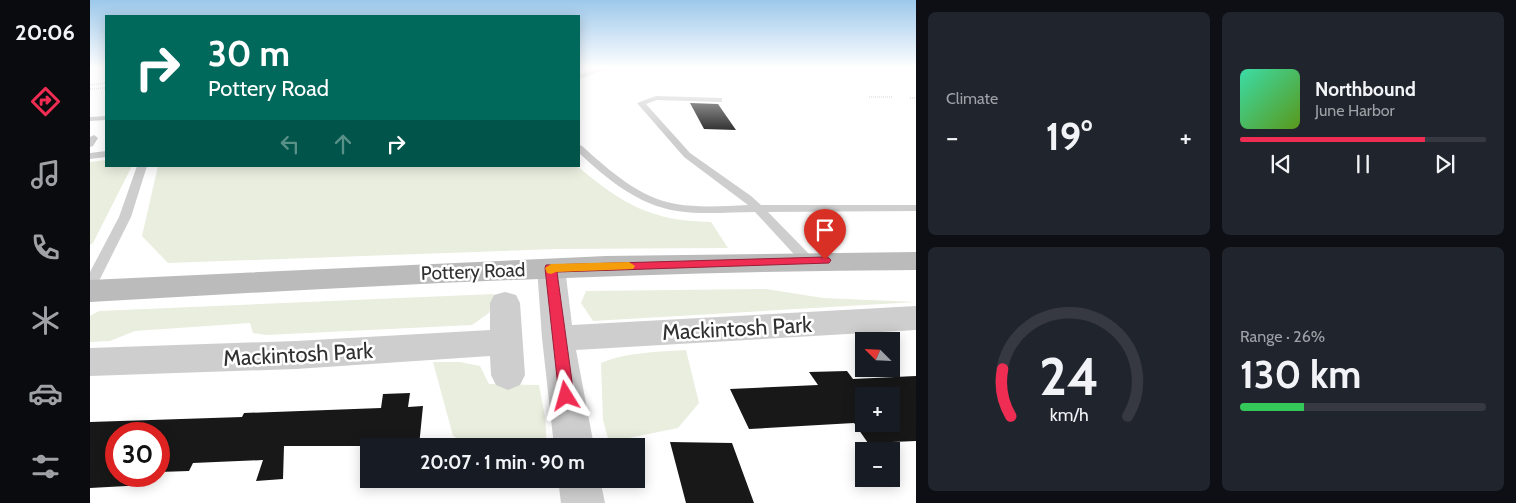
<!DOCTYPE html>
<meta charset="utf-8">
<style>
:root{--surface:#171b24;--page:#20242c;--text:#f1f3f6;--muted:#9ea1a6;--line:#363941;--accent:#ef2d53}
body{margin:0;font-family:Cabin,sans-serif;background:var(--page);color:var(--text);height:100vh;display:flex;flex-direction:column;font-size:19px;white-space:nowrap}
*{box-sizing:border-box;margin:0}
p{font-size:16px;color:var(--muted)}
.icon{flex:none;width:28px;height:28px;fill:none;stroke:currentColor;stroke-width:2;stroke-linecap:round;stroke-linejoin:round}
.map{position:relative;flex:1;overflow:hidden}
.side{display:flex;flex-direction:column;gap:12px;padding:12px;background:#0d0f14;width:600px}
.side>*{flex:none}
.top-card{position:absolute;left:15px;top:15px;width:475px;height:152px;border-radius:0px;box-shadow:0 2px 12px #0003;background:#00695c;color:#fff;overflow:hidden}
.needle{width:32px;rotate:294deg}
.buttons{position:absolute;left:765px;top:332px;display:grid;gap:10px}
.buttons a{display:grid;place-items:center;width:45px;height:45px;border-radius:0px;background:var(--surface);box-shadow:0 2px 12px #0003;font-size:25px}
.speed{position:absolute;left:15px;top:422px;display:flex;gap:10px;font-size:25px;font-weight:700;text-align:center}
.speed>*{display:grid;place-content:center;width:65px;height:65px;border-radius:50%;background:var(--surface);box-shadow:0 2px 12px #0003;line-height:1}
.speed .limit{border:8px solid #d22;background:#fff;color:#111}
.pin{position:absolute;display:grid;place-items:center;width:42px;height:42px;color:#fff;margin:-51px -21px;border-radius:50% 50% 50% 0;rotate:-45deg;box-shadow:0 0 5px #0007}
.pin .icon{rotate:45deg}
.me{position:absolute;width:55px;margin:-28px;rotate:352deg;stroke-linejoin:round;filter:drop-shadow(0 0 4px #0008)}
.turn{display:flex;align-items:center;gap:18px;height:105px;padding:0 20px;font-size:22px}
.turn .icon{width:65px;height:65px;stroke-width:2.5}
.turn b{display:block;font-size:35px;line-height:42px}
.lanes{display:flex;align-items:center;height:48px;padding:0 20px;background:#0003;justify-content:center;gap:25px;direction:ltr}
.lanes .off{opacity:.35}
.big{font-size:38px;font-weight:800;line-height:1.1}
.side .tile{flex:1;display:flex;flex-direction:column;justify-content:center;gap:8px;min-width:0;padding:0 18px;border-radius:8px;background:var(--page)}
.side .dial{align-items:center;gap:0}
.dial svg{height:130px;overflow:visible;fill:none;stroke:var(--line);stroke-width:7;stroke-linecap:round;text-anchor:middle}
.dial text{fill:var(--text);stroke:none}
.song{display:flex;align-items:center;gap:15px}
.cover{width:60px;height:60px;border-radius:8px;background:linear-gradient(135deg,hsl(160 70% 55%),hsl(90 70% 35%))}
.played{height:5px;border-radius:2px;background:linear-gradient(90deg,var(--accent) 75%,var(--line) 75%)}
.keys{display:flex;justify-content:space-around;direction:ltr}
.heat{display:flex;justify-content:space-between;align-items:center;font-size:28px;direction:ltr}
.charge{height:8px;border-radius:4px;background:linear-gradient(90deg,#34c759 26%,var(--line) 0)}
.side .tiles{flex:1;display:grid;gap:12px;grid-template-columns:repeat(2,1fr)}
.trip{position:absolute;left:270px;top:438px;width:285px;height:50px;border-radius:0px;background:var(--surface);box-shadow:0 2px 12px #0003;font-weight:800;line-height:50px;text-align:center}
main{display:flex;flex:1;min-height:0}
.menu{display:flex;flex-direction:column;width:90px;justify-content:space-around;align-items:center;background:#090b0e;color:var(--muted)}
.menu .icon{width:35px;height:35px}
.menu .on{color:var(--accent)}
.menu b{font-size:22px;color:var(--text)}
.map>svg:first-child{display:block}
.green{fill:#e9eedf}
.building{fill:#181818;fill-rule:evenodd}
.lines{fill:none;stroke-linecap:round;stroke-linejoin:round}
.path{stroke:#cecece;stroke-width:2;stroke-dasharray:1 1;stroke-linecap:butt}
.lane{fill:#cecece;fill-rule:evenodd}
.street{fill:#cecece;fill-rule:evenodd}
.secondary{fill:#bbb;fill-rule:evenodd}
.route{fill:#ef2d53;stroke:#9b1d36}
.slow{fill:#f59e0b}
.labels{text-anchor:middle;stroke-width:5;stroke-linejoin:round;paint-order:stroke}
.street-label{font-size:19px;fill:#313131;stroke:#fff}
.near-street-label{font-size:22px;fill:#313131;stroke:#fff}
</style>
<main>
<nav class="menu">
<b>20:06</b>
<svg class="icon on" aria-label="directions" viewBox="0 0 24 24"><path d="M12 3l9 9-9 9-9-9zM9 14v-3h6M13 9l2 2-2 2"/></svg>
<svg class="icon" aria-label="music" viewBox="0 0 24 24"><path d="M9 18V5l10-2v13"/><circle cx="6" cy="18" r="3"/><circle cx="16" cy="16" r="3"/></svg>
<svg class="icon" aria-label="phone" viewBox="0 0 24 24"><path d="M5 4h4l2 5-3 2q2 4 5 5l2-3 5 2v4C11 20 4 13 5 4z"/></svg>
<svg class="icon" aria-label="climate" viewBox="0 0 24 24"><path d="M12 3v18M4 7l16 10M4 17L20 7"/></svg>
<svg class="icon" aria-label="car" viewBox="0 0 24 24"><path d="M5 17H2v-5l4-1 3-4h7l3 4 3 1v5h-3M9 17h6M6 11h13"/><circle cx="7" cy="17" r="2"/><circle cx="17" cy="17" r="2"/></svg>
<svg class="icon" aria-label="filters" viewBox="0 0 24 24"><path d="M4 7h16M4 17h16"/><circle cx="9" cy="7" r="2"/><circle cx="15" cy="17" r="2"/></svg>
</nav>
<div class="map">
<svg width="826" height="503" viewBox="0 0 826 503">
<rect width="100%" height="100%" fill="#fff"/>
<path class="green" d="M16,160v6h26l-39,77 -3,2v-83z
M68,166h419c46,38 73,55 134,56l17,26 -172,1 -388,14 -26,-27z
M676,289l57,9 93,4 -323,19 -12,-18 5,-12z
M404,294l-5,19 -17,12 -206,10 -13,-2 -3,-10 -115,8 -25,10 -20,1v-26l9,-5z
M596,350l13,53 -21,25 -69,14 -6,-22 -2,-57c27,-11 56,-11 85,-13z
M343,362h27l20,4 9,18 50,1 6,32 2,29h-75l-19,-10z"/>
<path class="building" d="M600,103l28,1 18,26 -32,-1z
M757,371l6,8 63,-3v65l-48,2 -14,-20 -105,6 -19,-40 88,-4 -9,-13zM774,396h27v28h-27z
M320,393l-2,14 15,-1 -4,40h-135l-1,33 -27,2 7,-21 -70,3 -4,8 -30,1v-38h-43v42h34l-5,9 -55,3v-66l152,-5 2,-4 137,-5 2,-14z
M580,442l62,1 22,60h-68z"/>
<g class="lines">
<path class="path" d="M0,85l16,-2
M0,89l16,-1
M779,97h23
M820,98h6"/>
<path class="lane" d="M511,68h9l-31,11v-4z
M566,96l66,2v4h-3l-62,-2 -11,4 44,49 61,43 10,9h155v6l-148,1 44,45 1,3 -6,4 -5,-1 -47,-51c-25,0 -52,3 -78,-1 -39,-6 -70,-32 -98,-58v-8l3,1c27,24 57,52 94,58 23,4 49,2 72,1l-64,-48 -47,-54z
M16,116v4l-16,1v-4z
M4,135l4,3 -5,8 -3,1v-10z
M16,151v6l-16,2v-6z
M47,166h10l-16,51 -34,68 -2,3 -5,2v-18l29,-55z"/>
<path class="street" d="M461,259l10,3 4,6 7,57 344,-19v24l-340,20 18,96h-40l-12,-108 -5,-70 4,-6z
M415,292l11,3 4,8 5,72 -5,10 -12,5 -12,-5 -5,-10 -1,-19 -194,13 -206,7v-28l206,-7 194,-11v-27l4,-8z
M468,479h42l5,24h-44z"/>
<path class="secondary" d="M826,252v18c-276,1 -551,16 -826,32v-22l516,-24z"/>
</g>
<linearGradient id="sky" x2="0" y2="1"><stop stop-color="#9cc8eb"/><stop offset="0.49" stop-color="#fff"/><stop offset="1" stop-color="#fff" stop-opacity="0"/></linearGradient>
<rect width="826" height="138" fill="url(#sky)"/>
<path class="route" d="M735,257l4,1 2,2 -2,3 -272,9 17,124 -2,5 -6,2 -5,-2 -2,-5 -14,-128 1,-3z"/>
<path class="slow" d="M539,262l6,4 -2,3 -77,3 -5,2 -4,-1 -2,-5 6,-4z"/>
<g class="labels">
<g class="street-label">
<text transform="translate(383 271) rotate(-2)" y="7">Pottery Road</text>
</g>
<g class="near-street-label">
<text transform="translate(647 328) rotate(-3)" y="8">Mackintosh Park</text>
<text transform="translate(208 354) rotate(-3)" y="8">Mackintosh Park</text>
</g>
</g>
</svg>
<div class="buttons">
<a><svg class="needle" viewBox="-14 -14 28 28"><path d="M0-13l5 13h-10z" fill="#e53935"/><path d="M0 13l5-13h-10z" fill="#9ea1a6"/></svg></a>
<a>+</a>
<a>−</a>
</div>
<div class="speed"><div class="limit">30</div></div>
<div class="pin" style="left:735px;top:260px;background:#d93025"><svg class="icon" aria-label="arrive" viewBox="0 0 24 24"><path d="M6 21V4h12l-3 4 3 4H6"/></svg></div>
<svg class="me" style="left:476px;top:396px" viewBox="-20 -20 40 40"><path d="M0-17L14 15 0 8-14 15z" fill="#ef2d53" stroke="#fff" stroke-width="4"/></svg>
<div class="trip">20:07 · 1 min · 90 m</div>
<div class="top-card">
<div class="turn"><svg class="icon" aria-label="right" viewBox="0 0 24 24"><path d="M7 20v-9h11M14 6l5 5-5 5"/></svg><div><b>30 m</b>Pottery Road</div></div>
<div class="lanes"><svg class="icon off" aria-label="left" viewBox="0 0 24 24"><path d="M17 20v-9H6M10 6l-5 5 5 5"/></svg><svg class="icon off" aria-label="ahead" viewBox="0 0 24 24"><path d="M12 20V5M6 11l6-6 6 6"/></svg><svg class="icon" aria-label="right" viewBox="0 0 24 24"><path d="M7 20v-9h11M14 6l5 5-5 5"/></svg></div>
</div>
</div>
<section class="side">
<div class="tiles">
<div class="tile"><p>Climate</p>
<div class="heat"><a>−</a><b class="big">19°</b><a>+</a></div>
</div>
<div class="tile">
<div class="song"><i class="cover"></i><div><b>Northbound</b><p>June Harbor</p></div></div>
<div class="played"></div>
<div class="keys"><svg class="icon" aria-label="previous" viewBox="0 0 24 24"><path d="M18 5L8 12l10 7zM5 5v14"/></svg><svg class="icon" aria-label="pause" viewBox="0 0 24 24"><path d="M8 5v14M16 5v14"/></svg><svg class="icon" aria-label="next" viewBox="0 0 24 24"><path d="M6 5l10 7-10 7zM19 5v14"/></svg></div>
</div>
<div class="tile dial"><svg viewBox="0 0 100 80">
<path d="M14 69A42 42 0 1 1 86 69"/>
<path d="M14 69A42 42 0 0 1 9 40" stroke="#ef2d53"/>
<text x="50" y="56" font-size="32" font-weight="700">24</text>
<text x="50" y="72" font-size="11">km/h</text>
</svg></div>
<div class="tile"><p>Range · 26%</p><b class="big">130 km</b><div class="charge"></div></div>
</div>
</section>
</main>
